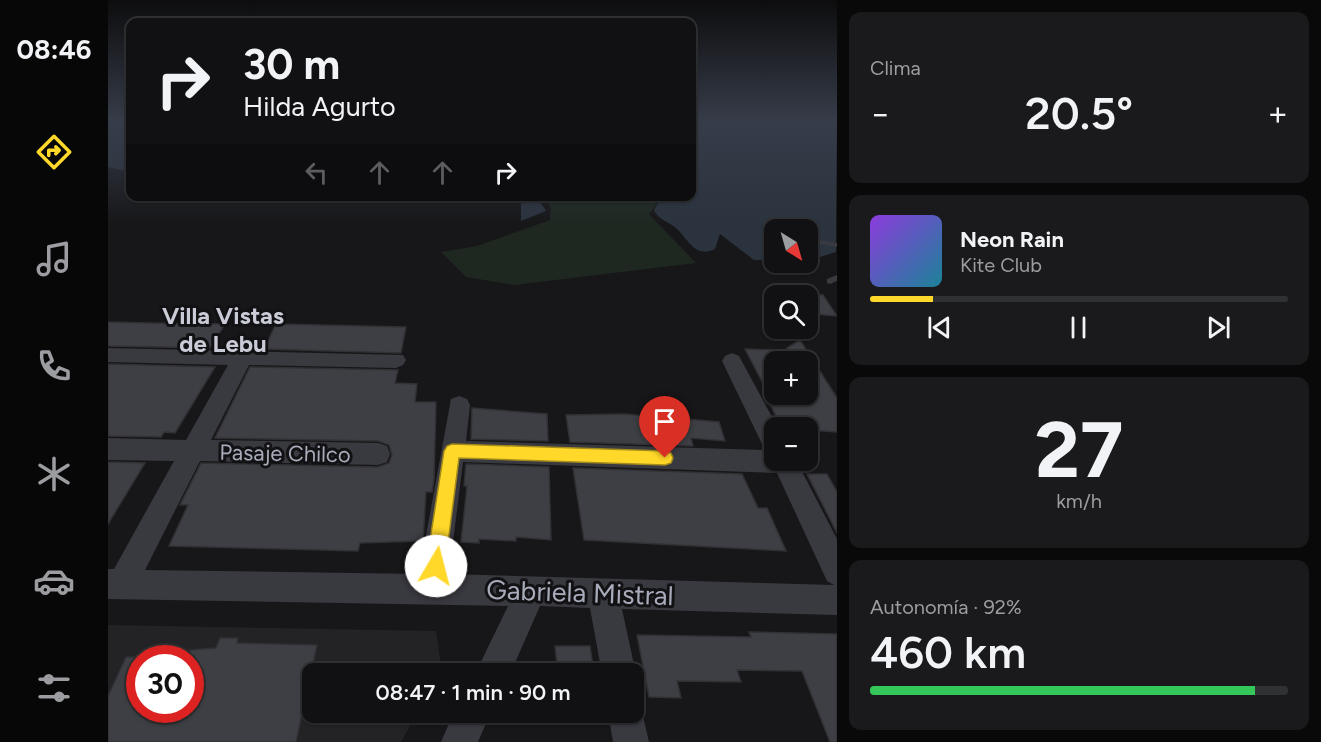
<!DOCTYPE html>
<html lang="es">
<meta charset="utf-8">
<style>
:root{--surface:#111113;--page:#1a1a1c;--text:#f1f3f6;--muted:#9c9da0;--line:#303133;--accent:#ffd829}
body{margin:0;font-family:Figtree,sans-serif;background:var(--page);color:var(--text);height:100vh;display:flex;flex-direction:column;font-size:22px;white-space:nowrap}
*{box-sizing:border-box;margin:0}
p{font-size:20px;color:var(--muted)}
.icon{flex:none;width:33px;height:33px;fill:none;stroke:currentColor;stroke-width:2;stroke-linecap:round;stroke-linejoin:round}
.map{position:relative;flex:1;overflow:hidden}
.details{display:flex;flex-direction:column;gap:12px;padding:12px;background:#09090a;width:484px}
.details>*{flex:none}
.guide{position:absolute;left:18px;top:18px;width:570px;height:183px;border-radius:12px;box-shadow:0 2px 4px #0004,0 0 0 2px var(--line);background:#111113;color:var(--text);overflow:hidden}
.needle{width:39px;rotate:143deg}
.fabs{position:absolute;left:656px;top:219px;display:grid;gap:12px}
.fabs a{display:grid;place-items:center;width:54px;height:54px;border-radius:12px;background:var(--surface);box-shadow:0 2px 4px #0004,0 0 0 2px var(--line);font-size:30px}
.speed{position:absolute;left:18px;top:645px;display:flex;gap:12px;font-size:30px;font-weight:700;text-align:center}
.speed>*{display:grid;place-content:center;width:78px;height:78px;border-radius:50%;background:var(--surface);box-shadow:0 2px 4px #0004,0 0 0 2px var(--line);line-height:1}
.speed .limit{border:9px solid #d22;background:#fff;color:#111}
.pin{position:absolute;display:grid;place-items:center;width:51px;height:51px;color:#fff;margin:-62px -26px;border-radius:50% 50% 50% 0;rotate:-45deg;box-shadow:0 0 6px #0007}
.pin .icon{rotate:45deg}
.me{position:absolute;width:66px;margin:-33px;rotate:8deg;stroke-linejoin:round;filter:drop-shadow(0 0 4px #0008)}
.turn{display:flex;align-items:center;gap:21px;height:126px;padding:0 18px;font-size:27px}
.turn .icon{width:78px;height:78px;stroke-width:2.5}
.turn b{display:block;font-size:42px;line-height:51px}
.lanes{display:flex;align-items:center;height:57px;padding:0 18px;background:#0003;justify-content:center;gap:30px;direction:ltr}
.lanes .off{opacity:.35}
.big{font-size:45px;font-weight:600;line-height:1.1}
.details .card{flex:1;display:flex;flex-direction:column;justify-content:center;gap:9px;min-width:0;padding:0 21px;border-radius:12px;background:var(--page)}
.details .dial{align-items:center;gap:0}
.dial b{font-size:78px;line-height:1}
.song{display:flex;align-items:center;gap:18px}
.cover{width:72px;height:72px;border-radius:9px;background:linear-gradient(135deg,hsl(270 70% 55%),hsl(190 70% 35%))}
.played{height:6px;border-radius:3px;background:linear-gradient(90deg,var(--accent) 15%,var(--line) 15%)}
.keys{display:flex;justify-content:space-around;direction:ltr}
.heat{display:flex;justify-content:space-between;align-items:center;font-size:33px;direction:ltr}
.charge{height:9px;border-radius:4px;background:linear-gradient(90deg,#34c759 92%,var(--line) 0)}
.trip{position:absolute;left:194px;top:663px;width:342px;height:60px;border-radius:12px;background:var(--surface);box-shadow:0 2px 4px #0004,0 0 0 2px var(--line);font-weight:600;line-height:60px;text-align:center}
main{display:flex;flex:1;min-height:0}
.dock{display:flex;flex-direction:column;width:108px;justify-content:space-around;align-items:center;background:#070708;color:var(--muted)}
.dock .icon{width:42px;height:42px}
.dock .active{color:var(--accent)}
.dock b{font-size:27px;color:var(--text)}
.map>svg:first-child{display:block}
.built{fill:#232326;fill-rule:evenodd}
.green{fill:#1e2821}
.water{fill:#2b333e}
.building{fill:#3e3f44;stroke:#313135;stroke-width:1.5}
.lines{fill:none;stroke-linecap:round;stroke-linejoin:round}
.service{fill:#393940;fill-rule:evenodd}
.minor{fill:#393940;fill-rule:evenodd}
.route{fill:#ffd829;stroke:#a68c1b;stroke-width:1.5}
.labels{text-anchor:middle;stroke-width:6;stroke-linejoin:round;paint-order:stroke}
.street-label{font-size:22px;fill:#a8abba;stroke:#121214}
.neighbourhood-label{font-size:24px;font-weight:bold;fill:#c9cbd6;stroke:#121214}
.near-street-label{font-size:27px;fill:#a8abba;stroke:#121214}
</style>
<main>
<nav class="dock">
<b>08:46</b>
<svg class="icon active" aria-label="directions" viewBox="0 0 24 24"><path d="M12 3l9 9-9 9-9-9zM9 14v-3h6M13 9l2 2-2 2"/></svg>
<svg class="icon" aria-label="music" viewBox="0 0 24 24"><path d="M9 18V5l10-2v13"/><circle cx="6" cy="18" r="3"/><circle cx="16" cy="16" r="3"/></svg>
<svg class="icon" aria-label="phone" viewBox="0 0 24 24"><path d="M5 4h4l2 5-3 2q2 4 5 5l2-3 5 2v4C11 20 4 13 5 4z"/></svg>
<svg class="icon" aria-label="climate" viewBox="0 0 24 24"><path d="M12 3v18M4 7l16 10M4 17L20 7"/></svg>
<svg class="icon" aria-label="car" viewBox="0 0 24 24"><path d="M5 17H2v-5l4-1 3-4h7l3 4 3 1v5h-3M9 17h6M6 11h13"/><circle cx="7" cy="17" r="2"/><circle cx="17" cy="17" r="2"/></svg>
<svg class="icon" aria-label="filters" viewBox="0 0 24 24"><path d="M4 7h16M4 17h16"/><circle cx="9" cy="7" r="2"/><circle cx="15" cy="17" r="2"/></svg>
</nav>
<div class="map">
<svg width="729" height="742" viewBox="0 0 729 742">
<rect width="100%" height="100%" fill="#171719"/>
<path class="built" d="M0,625l328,6 5,35 -4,7 -125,1v38l105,1 -16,29h-293zM32,658h50v52h-50z"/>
<path class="green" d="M547,196l4,6 -10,12 47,49 -182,22 -48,-8 -25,-25 36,-6 73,-26 1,-12 -6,-11z"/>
<path class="water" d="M0,120h22v52l-22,-5z
M584,120h144v132l-29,9v-31h-33v30h-20l-34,-26 -5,15c-20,10 -27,-10 -39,-21 -8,-7 -18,-8 -22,-18l5,-8 -4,-5 37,-1z
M413,197h16l9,14 -25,10z"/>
<path class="building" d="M699,294l16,1 14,21 -23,-2 -7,-8z
M0,322l39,1 78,1 -15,24 -102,-2z
M168,324l43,1 87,2 -5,26 -137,-4z
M692,340l37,58v34l-55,-4 -11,-22h36v-44h-12l-8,-14z
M637,349l29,1v54z
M0,364l107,3 -40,66 -11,-1 -3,5 -53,-1z
M142,367l148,3 -3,13 22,1 -2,18h21l-2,77 -2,13h-6l-3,49 -63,2 -2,8 -189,-5 19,-41h-8l21,-42 177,4 11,-4 3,-8 -3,-10 -11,-4 -163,-3z
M364,408l75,6 1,27 -77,-2z
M554,409l22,2 2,8 33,3 6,19 -34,-3 2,8 -123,-4 -4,-27 59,-1 39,4z
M0,462l37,1 -37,61z
M358,464l83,3 2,73 -35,-3v4l-37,-2v4l-18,-1 6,-56h-3z
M465,468l169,6 16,34h9l19,43 -202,-11z
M699,474h20l10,18v41z
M641,632l88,2v108h-7l-28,-71 -65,-1 4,12 -64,-1 4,17 -32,-1 -12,-62 114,2z
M112,638h18l-1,5 80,2 -21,97h-188v-46l18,-39h14v53h50v-60l26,-2z
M447,646h35l4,28h-36z"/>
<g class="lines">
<path class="service" d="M712,240l17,3v4l-17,-3z
M729,275v6l-7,3 -3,-1v-4z"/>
<path class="minor" d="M0,348l295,7 3,5 -3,5 -7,3 -147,-3 -38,75 167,3 9,3 3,8 -3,8 -9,3 -178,-4 -55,109 274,4 32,-175 8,-3 8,3 3,6 -4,36 299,9 -43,-89 3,-5 7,-3 7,3 39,72h-4v32h22l41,79v76l-215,-6 14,65 -3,7v-7h-31l-12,-66 -50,-2 -30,68h-35l33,-68 -400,-7v-30h6l60,-108 -66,-1v-22l78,2 42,-75 -120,-3zM355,462l314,11 50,108 7,4 -385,-11z
M525,697l6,2 10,43h-36l-5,-30h25z
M346,712h37l-13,30h-37z"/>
</g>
<linearGradient id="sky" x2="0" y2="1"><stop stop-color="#0d0d0e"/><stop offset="0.54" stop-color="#363c49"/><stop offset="1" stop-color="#363c49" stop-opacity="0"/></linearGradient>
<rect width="729" height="224" fill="url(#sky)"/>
<path class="route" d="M344,444l213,7 6,2 2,5 -2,5 -6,2 -206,-7 -14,108 -2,7 -7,3 -7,-3 -3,-7 18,-115 3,-5z"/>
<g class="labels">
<g class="street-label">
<text transform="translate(177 453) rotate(1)" y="8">Pasaje Chilco</text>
</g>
<g class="neighbourhood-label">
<text x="115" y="324">Villa Vistas<tspan x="115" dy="28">de Lebu</tspan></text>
</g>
<g class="near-street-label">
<text transform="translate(472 593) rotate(2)" y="9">Gabriela Mistral</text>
</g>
</g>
</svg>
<div class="fabs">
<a><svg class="needle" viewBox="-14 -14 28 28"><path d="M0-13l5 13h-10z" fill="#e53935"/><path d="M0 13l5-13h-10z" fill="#9c9da0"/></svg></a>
<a><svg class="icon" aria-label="search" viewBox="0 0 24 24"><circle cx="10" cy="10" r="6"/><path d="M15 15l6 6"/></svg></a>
<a>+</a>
<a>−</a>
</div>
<div class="speed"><div class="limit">30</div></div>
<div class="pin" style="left:557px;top:458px;background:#d93025"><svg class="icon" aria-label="arrive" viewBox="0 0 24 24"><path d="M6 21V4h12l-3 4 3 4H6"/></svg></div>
<svg class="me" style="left:328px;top:566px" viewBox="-20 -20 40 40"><circle r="19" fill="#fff"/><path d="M0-13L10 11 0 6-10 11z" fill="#ffd829"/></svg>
<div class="trip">08:47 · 1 min · 90 m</div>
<div class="guide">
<div class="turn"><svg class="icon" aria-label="right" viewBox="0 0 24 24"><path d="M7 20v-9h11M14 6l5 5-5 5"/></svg><div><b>30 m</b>Hilda Agurto</div></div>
<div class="lanes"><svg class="icon off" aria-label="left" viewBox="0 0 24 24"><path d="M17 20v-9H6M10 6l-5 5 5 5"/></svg><svg class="icon off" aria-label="ahead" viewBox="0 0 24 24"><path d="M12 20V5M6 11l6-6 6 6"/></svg><svg class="icon off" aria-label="ahead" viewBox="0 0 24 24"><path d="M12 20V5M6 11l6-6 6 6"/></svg><svg class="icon" aria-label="right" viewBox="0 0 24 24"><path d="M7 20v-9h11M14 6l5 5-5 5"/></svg></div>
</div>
</div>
<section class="details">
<div class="card"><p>Clima</p>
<div class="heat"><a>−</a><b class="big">20.5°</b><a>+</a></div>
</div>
<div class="card">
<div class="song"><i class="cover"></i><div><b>Neon Rain</b><p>Kite Club</p></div></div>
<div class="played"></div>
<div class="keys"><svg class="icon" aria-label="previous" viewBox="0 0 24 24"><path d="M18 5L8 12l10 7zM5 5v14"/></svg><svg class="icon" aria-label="pause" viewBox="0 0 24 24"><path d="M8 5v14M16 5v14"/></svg><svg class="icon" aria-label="next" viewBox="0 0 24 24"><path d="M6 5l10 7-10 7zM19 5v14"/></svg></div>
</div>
<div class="card dial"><b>27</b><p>km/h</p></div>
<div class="card"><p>Autonomía · 92%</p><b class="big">460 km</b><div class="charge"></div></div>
</section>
</main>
